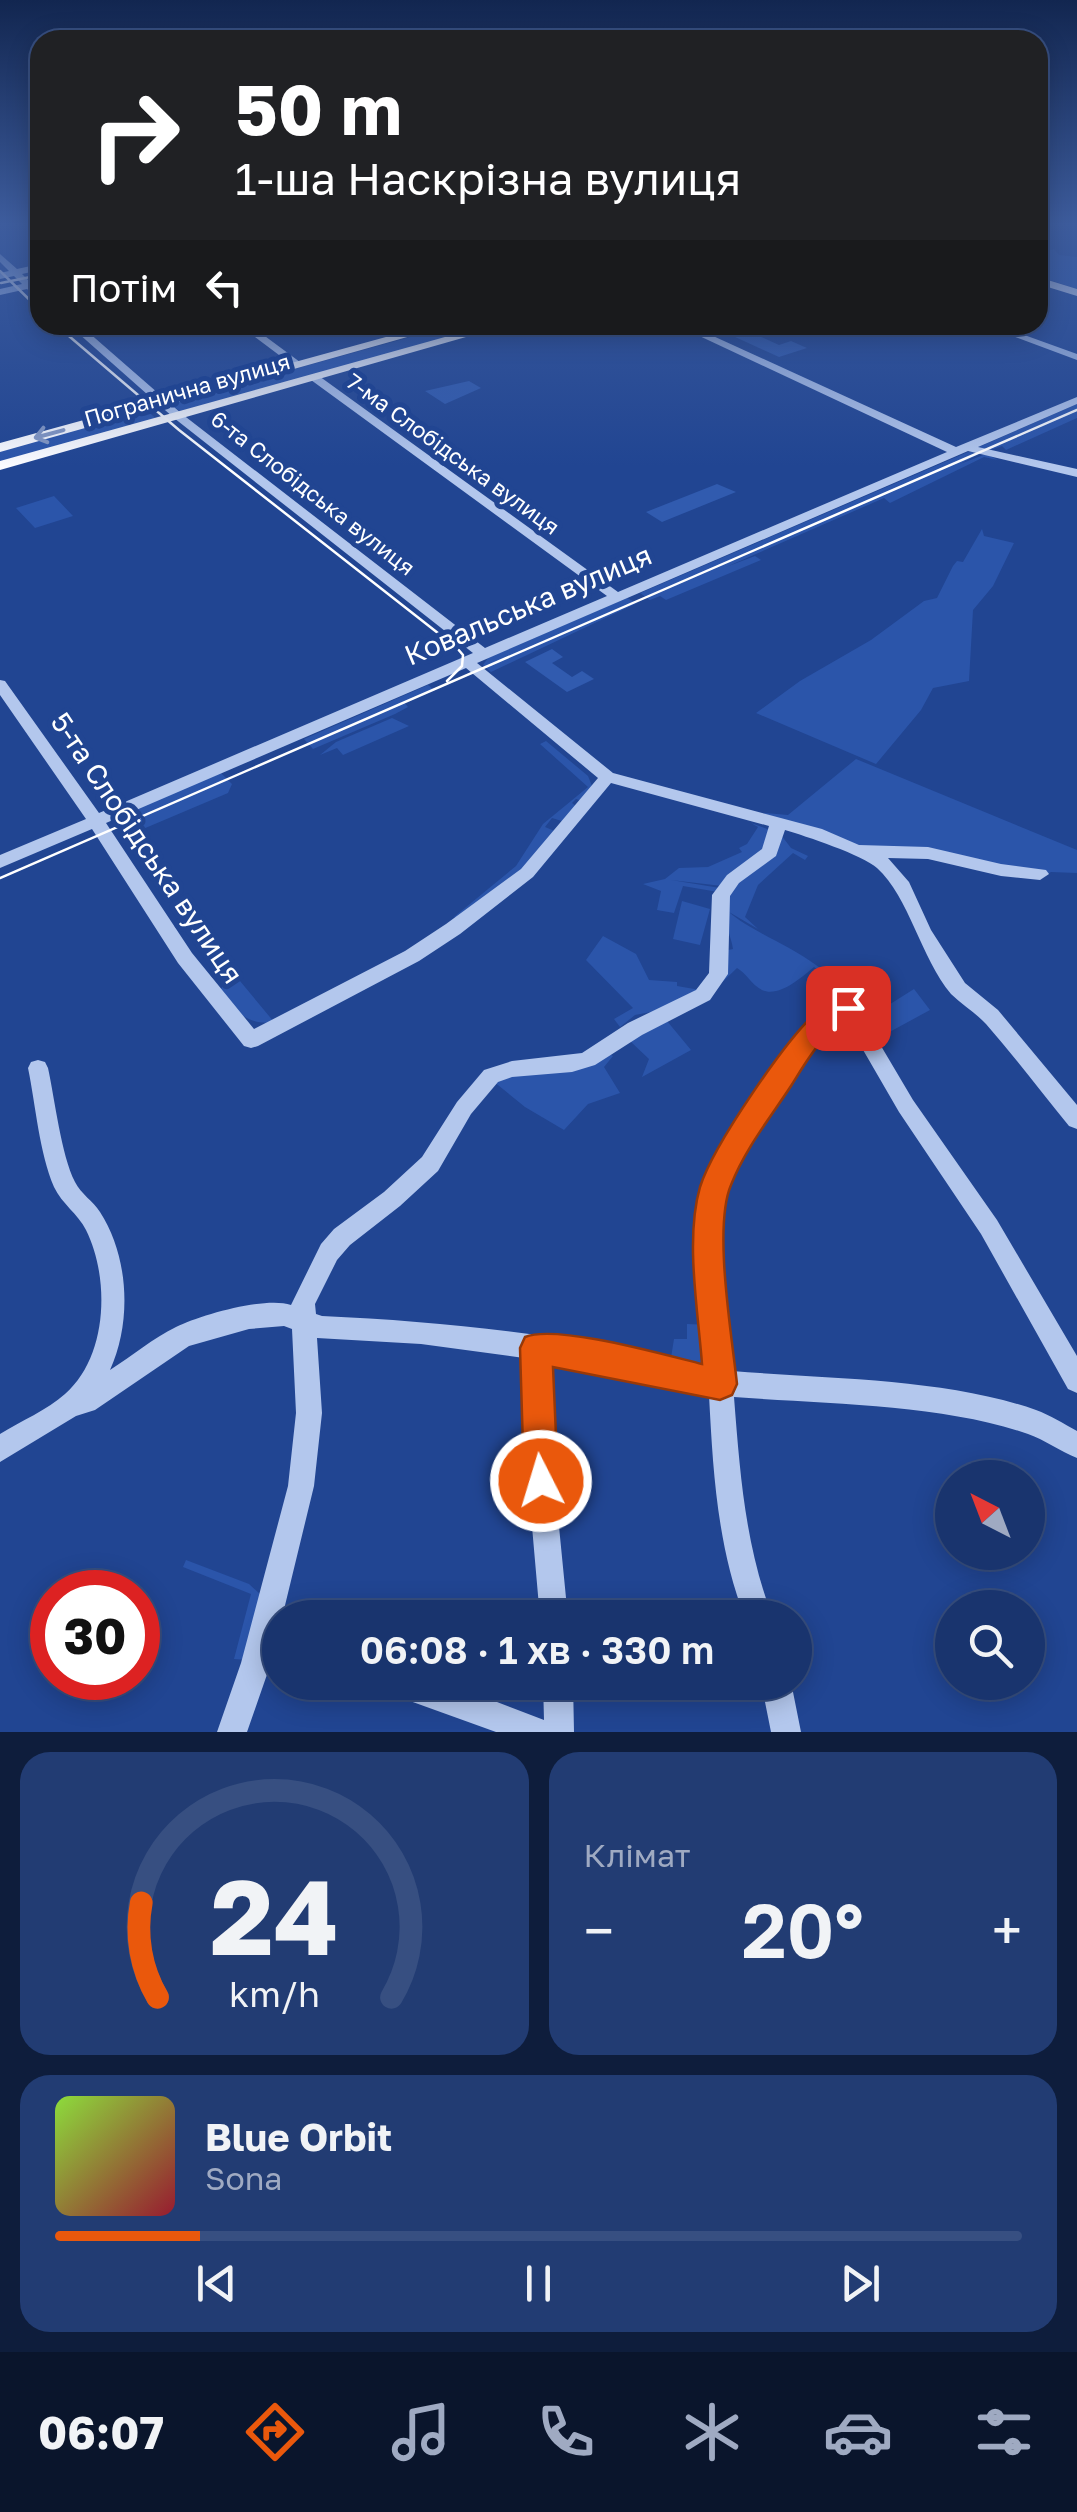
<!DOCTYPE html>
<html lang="uk">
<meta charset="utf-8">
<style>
:root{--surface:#19346e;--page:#223c73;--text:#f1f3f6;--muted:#9faac2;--line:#374f81;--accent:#ea580c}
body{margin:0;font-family:"Golos Text",sans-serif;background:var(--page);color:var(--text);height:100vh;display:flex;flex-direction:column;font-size:38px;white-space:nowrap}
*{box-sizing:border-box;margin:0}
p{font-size:32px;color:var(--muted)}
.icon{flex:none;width:55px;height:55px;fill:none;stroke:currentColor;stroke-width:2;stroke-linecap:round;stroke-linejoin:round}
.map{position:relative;height:1732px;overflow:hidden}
.details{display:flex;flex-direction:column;gap:20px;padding:20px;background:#0e1d3c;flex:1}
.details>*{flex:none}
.banner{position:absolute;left:30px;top:30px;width:1018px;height:305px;border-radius:30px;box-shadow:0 5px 25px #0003,0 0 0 2px var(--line);background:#202124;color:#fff;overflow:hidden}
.needle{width:65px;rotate:318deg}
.tools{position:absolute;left:935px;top:1460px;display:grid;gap:20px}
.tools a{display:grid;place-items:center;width:110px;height:110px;border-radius:50%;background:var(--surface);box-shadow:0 5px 25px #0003,0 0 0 2px var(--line);font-size:50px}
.speed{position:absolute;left:30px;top:1570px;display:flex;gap:20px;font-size:50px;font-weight:700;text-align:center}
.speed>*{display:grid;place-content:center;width:130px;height:130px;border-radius:50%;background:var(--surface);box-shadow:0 5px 25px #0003,0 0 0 2px var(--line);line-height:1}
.speed .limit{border:15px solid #d22;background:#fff;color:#111}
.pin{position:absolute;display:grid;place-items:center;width:85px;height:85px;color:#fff;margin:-42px;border-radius:20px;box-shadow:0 5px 15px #0006}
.me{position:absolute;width:110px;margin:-55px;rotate:355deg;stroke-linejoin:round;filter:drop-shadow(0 0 8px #0008)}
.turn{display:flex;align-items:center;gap:35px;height:210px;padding:0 40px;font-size:45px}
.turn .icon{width:130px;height:130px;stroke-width:2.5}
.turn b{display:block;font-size:70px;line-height:85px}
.then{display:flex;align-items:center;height:95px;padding:0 40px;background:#0003;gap:20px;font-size:38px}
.big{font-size:75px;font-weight:600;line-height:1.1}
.details .tile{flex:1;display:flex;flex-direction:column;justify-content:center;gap:15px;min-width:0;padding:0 35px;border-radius:30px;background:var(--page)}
.details .dial{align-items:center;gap:0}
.dial svg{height:260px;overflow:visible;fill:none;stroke:var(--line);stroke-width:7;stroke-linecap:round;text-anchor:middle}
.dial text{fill:var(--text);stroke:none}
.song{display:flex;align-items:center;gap:30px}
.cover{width:120px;height:120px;border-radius:15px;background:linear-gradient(135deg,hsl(90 70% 55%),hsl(350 70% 35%))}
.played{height:10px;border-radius:5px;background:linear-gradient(90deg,var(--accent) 15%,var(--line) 15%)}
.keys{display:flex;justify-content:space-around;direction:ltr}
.heat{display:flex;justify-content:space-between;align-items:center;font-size:55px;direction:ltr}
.details .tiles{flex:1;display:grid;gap:20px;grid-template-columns:1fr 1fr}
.tile:last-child{grid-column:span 2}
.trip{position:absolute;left:262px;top:1600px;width:550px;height:100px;border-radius:50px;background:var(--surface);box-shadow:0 5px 25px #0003,0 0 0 2px var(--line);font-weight:600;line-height:100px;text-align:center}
.tabs{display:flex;height:160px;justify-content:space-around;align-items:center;background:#0a152c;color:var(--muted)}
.tabs .icon{width:70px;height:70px}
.tabs .on{color:var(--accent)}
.tabs b{font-size:45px;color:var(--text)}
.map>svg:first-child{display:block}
.green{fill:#2b55aa}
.building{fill:#315baf}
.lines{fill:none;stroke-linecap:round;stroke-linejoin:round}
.minor{fill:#b3c7ed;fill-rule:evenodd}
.major{fill:#fafbff;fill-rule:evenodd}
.tram{stroke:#fff;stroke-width:2.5}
.oneway{stroke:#8397c3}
.route{fill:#ea580c;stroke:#983908;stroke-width:2.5}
.labels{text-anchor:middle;stroke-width:10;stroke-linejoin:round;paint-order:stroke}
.far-street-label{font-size:22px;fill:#fff;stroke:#214592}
.street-label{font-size:28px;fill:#fff;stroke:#214592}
</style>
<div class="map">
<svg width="1077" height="1732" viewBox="0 0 1077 1732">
<rect width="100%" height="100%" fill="#214592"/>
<path class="green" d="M1054,249l5,6 18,2v32l-39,-13v-22z
M454,325h43l-317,86 -7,-5 6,-5z
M1077,404v14l-71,32 -4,-4 -12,4 -11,-3z
M146,410l12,10 -158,44v-14z
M968,452l13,1 -21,11 26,-10 12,6 -14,-3 -94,46 -6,-5 -158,69 29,-11 6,4 -95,40 -6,-4 -10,4 -10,-7z
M54,496l19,20 -38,12 -19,-20z
M982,529l2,7 30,7 -21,43 -20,24 -4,71 -36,7 -12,22 -45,54 -120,-51 44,-32 71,-41 53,-39 13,-3 16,-32 4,-5 6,1z
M627,598l10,5 -146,69 -8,-7 5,-7z
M428,685l5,4 -29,13 4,5 -13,7 -82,35 -9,-10z
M392,718l17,8 -66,29 -6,-7 -17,7 16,-13z
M546,741l42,35 4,10 -10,15 -6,-2 -4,4 5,4 -12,15 -13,-4 -7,9 12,5 -34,41 -63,48 -6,-4 62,-51 27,-42 45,-37 -48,-43z
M856,759l221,91v23l-26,-1 -9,5 -50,-12 -124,-15 -106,-33 3,-4 23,2z
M221,773l11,11 -4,9 -85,36 -14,-17z
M751,823l19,7 -6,18 -42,38 -51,-6 49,8 -2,4 -35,-6 -9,27 -17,-3 4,-19 -18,-7 22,-5 14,-11 29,-1 34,-15 -3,-4 8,-4 11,-17z
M781,835l10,13 17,8 -3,4 -12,-7 -35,32 -13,32 13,12 -29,-17c31,28 111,49 117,94l-14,4 -23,23 35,-41 -30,-25c-12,10 -35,31 -52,23 -10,-5 -16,-17 -25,-22l-25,24 9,-11 7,-31 5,-1c-2,-14 -11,-28 -8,-46 6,-32 49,-36 56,-68z
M682,901l28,8 -10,36 -27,-6z
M603,936l33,18 13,26 28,2v4l23,4 -39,20 -26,5 -15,12 -6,-8 19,-11 -47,-48z
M235,975l39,47c-26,4 -39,-11 -55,-30l9,-14z
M914,989l16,21 -57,31 -9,-17 4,-6z
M667,1021l24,29 -49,27 7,-18 -19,-18z
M608,1053l5,3 -9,11 16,26 -32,11 -24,26 -39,-23 -32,-26z
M687,1324l24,1 2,49 -43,-10 4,-25h13z
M186,1560l63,24 13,12 -14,64 -14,-1 17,-65 -68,-27z"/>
<path class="building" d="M709,325h26l44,20 12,-4 16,7 -28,9z
M469,381l12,7 -36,16 -20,-13z
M717,484l19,8 -74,30 -16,-10z
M552,649l11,8 -11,6 20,14 10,-6 12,8 -27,13 -42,-30z"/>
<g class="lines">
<path class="minor" d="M0,254l17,15 23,-5v6l-18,4 8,8h8v4l-3,1 5,5v8l-13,-11 -27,6v-6l22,-5 -8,-8 -14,3v-6l9,-2 -9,-9z
M69,325h11l102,89 303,234 122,-52 -296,-216v-4h8l299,216 329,-140 -271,-127h13l267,122 121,-50v7l-99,43 99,22v8l-109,-26 -491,212 136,110 209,56 37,16 69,2 73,17 45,6 3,4 -9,6 -39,-4 -73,-17 -40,-1 21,24 22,48 34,53 33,27 79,95v24l-8,-3c-27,-33 -54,-69 -83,-102 -10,-11 -24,-19 -35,-30 -30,-36 -42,-97 -74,-126 -14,-13 -72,-32 -92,-38l-9,26 -37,27 -9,13 -2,78 -18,26 -68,35 -47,30 -23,7 -60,5 -14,5 -27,32 -33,57 -38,35 -50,39 -13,15 -22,44 1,10 6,2c89,4 176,12 263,26 41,7 82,18 122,27 -5,-64 -24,-136 2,-199 16,-36 41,-65 64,-97 22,-30 37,-61 75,-74l7,3 58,98 84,120 80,136v37l-9,-4 -87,-155 -82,-122 -55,-95c-27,17 -41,46 -59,71 -19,27 -42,54 -54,84 -26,63 -5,135 1,199 96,8 213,7 304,39 14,5 28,14 41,21v27c-17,-7 -32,-18 -49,-24 -85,-30 -203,-30 -294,-37 6,76 11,149 39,221h-28c-28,-73 -32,-147 -36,-223l-120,-28 -40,-6 1,74 18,183h-28l-16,-183v-77l-103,-14 -104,-6 5,75 -8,73 -43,177 -24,69h-30l24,-69 47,-177 8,-73 -4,-84 -8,-3 -35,3 -60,17 -94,64 -19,6 -76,46v-28c21,-13 47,-24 65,-40 43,-37 45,-116 21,-164 -8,-16 -24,-26 -32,-43 -15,-36 -18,-80 -26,-119l3,-6 7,-2 7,2 3,6c7,32 13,86 27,114 6,12 18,19 25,30 29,45 32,110 10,158 22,-14 43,-32 66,-43 24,-12 90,-31 115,-22l30,-61 13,-15 50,-37 38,-35 35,-55 27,-32 28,-9 70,-8 46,-30 68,-33 13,-17 3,-78 15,-20 35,-26 7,-23 -158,-43 -78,94 -73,57 -41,27 -161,85 -7,2 -7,-2 -66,-83 -86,-134 -92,39v-13l86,-36 -86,-124v-15l5,1 94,132 374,-160 -299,-235zM466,668l132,110 -77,91 -75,55 -41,27 -151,78 -62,-76 -86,-130z
M239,325h11l54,40 -9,2z
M394,325h12l13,9 -8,2z
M983,325h14l80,29v6z
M380,1682h65l99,38 -1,-38h30l1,50h-78l-111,-40z
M761,1682h30l10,50h-30z"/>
<path class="major" d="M1038,277l39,12v7l-39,-12z
M488,325h20l-508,145v-9z
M415,329l10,3 -425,120v-9z"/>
<path class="tram" d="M0,271l40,39
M1,283l39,-8
M56,325l123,105 278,218 6,7 -1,11 -15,15
M0,878l1077,-468"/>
</g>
<defs><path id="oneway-shaft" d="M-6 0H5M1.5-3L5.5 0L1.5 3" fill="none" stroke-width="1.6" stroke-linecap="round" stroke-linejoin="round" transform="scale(2.5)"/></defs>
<use class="oneway" href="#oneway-shaft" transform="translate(49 434) rotate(165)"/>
<linearGradient id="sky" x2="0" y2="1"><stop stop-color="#122650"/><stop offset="0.48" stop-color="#3d5c9d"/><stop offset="1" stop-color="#3d5c9d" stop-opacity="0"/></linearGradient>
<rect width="1077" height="466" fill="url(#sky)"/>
<path class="route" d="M848,997l9,3 4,8 -4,7c-31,11 -49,44 -66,71 -21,32 -46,63 -60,99 -18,42 1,151 6,199l-5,11 -12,5 -167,-33 5,114 -5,12 -12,5 -12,-5 -5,-12 -4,-133 5,-11c32,-13 140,18 177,27 -4,-54 -17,-125 -2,-177 13,-41 87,-150 120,-178 8,-6 19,-9 28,-12z"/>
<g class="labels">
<g class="far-street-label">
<text transform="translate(187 390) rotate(-16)" y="8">Погранична вулиця</text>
<text transform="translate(453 454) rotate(36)" y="8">7-ма Слобідська вулиця</text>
<text transform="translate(313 493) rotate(38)" y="8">6-та Слобідська вулиця</text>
</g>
<g class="street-label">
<text transform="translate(528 605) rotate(-23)" y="10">Ковальська вулиця</text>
<text transform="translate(147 848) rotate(56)" y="10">5-та Слобідська вулиця</text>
</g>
</g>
</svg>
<div class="tools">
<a><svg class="needle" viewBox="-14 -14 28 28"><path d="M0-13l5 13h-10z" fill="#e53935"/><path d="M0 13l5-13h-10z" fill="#9faac2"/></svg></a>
<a><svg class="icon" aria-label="search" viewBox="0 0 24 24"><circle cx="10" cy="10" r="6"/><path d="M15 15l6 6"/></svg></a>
</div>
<div class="speed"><div class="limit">30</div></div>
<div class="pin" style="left:848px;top:1008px;background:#d93025"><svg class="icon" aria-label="arrive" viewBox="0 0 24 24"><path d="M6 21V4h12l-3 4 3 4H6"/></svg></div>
<svg class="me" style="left:541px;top:1481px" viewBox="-20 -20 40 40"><circle r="17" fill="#ea580c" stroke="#fff" stroke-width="3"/><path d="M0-11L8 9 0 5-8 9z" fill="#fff"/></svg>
<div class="trip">06:08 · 1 хв · 330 m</div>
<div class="banner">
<div class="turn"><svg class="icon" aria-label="right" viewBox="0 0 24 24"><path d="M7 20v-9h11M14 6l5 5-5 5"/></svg><div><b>50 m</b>1-ша Наскрізна вулиця</div></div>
<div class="then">Потім<svg class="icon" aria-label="left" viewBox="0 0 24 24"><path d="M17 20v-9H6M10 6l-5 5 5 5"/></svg></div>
</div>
</div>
<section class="details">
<div class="tiles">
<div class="tile dial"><svg viewBox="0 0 100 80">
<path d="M14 69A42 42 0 1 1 86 69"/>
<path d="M14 69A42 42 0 0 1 9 40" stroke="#ea580c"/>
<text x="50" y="56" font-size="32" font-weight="700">24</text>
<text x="50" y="72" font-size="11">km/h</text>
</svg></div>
<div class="tile"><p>Клімат</p>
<div class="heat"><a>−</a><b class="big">20°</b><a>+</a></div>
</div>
<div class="tile">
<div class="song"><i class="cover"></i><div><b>Blue Orbit</b><p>Sona</p></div></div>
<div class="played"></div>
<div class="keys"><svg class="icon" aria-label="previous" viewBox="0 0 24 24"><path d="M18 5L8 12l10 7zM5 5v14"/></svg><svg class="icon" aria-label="pause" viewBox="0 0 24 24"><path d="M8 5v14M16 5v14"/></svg><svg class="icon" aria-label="next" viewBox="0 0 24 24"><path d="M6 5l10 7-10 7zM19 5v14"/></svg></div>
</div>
</div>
</section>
<nav class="tabs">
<b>06:07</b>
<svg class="icon on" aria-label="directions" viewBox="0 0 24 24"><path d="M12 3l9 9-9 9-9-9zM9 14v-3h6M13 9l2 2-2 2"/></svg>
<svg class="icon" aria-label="music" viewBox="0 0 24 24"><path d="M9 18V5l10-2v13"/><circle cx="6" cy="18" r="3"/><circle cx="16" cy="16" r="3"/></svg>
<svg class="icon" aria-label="phone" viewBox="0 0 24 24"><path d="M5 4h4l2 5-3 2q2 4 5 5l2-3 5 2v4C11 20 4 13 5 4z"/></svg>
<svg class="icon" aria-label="climate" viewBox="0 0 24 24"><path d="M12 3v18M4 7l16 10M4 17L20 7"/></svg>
<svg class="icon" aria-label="car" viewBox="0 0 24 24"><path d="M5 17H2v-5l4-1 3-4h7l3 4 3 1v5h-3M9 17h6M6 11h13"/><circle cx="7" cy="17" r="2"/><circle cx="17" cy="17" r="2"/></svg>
<svg class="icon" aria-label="filters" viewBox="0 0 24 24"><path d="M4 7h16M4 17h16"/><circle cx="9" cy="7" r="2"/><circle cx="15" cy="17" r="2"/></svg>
</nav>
